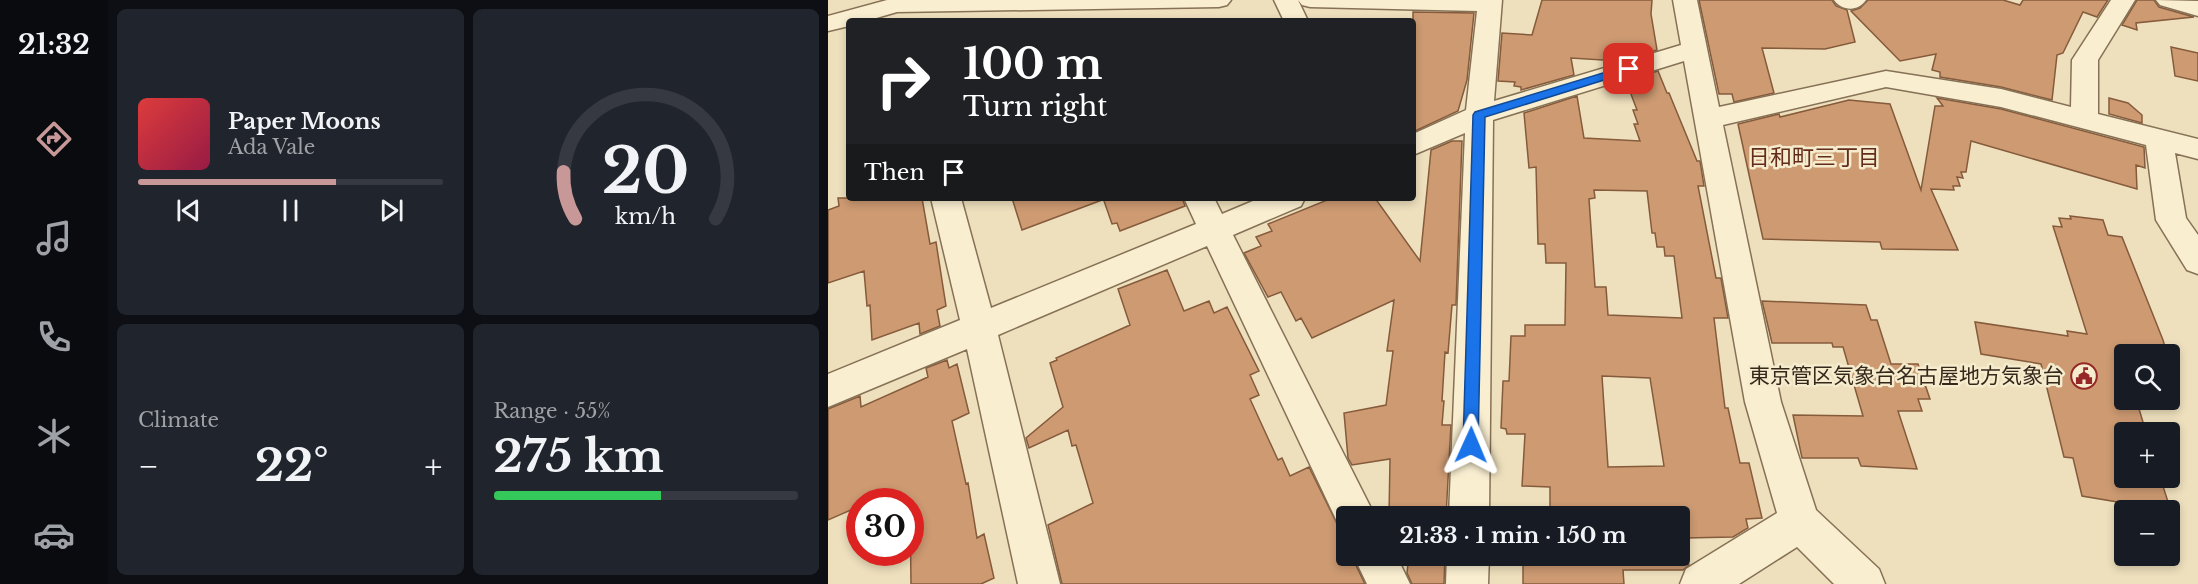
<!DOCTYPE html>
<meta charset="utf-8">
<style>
:root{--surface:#171b24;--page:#20242c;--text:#f1f3f6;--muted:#9ea1a6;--line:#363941;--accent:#c89898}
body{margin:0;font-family:"Libre Baskerville","Noto Sans JP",serif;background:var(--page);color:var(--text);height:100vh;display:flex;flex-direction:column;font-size:22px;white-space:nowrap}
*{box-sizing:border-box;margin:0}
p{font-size:20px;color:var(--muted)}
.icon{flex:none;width:33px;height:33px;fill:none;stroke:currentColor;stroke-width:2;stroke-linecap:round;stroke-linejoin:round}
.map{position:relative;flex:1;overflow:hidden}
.drawer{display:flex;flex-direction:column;gap:9px;padding:9px;background:#0d0f14;width:720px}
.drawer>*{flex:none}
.top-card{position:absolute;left:18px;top:18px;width:570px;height:183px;border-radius:6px;box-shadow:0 3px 9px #0003;background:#202124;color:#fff;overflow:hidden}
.fabs{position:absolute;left:1286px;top:344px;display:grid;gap:12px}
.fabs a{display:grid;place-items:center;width:66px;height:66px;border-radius:6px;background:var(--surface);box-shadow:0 3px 9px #0003;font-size:30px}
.speed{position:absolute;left:18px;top:488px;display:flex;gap:12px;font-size:30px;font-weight:700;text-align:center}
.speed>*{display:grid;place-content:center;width:78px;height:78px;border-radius:50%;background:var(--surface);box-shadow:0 3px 9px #0003;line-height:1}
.speed .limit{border:9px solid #d22;background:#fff;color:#111}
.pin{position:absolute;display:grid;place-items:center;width:51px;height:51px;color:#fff;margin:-26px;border-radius:12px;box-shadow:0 3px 9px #0006}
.me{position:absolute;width:66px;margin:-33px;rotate:1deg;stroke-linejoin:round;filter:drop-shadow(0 0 4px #0008)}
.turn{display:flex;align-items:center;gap:21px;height:126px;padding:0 18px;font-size:27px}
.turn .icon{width:78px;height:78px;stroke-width:2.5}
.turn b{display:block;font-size:42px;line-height:51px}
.then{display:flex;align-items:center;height:57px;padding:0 18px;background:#0003;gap:12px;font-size:22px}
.big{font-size:45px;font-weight:800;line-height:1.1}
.drawer .tile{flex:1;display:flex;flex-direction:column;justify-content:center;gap:9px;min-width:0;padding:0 21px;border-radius:9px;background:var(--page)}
.drawer .dial{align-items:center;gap:0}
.dial svg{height:156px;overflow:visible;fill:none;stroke:var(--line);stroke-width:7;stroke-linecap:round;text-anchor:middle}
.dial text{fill:var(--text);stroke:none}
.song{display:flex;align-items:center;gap:18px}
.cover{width:72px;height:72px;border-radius:9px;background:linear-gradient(135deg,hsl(0 70% 55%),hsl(340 70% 35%))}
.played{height:6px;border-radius:3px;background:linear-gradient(90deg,var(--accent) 65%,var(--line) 65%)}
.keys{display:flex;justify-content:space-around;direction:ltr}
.heat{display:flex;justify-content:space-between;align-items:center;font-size:33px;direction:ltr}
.charge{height:9px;border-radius:4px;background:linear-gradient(90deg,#34c759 55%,var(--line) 0)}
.drawer .tiles{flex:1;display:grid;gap:9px;grid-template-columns:repeat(2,1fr)}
.trip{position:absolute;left:508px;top:506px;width:354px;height:60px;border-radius:6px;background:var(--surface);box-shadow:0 3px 9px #0003;font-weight:800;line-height:60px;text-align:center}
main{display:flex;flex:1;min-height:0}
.tabs{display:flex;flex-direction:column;width:108px;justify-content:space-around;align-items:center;background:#090b0e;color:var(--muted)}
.tabs .icon{width:42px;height:42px}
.tabs .on{color:var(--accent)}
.tabs b{font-size:27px;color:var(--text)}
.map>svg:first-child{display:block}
.building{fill:#cd9a72;stroke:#855b3c;stroke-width:1.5;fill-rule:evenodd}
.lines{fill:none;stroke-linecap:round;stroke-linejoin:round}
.minor-casing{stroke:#867156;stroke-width:3}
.minor{fill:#f9eed0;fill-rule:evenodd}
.route{fill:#1a73e8;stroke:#114b97;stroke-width:1.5}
.labels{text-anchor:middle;stroke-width:5;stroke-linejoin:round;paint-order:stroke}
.poi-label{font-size:21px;fill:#35281b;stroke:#f5ebcd;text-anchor:end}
.neighbourhood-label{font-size:22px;fill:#622b1a;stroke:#f5ebcd}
</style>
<main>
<nav class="tabs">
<b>21:32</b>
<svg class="icon on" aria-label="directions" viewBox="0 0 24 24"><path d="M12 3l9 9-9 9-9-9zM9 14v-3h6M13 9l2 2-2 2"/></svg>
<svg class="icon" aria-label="music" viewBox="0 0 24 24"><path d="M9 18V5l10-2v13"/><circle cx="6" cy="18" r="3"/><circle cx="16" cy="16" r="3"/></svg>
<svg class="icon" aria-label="phone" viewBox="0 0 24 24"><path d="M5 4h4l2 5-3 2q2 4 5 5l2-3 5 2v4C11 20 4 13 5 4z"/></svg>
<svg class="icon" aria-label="climate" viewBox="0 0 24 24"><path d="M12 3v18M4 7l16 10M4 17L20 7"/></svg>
<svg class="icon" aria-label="car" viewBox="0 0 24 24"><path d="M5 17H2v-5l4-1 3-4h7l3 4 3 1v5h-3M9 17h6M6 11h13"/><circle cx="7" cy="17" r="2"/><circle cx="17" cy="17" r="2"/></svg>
</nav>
<section class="drawer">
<div class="tiles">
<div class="tile">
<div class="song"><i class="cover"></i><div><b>Paper Moons</b><p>Ada Vale</p></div></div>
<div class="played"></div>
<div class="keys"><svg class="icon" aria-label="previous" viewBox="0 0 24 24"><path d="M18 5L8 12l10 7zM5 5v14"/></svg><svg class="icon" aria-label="pause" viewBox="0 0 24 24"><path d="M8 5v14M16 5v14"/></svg><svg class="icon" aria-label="next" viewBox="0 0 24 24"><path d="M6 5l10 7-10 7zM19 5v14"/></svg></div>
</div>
<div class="tile dial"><svg viewBox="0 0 100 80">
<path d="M14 69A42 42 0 1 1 86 69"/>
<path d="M14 69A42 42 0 0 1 8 45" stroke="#c89898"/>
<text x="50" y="56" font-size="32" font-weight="700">20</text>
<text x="50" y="72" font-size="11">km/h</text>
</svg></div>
<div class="tile"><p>Climate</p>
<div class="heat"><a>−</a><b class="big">22°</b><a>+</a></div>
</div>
<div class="tile"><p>Range · 55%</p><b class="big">275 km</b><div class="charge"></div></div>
</div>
</section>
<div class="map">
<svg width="1370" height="584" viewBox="0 0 1370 584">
<rect width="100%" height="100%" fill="#eee0bd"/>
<path class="building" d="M714,0h110l-1,14 6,36 -38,11 -48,-3 3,17 -53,15v-3l-7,-1 1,-4 -17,-1 4,-48 30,2z
M871,0h133l4,6 11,4 8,32 -30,7 -63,-1 12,45 -40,9 -2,-8h-13z
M1040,0h135l17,5 3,-5h85l-11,17 -14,-5 -20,41 -6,2 -5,45 -51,-13 -61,-10v-5l-8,-2 4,-16 -36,7 -49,-50 9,-3z
M1309,0h17l5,7 35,10 -58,6 1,7 -15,-5z
M585,12l61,1 -7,67 -9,31 -45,21z
M1343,47l27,6v28l-23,-5z
M830,71l9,22h2l28,68h3l4,25h-6l18,92h5l7,40h-14l11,90h3l12,55h9l13,55 -16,1 2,9 -15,9 -48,1 4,27 -6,5h-60l1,14h-101v-29h157v-39h-130v-29l-28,-1 3,-52h-18l-1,-5 -5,-1 2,-47h6l2,-45h14v-11h40l1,-62h-20l-1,-19h-7l-2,-77 -7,1 -5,-55 53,-17 7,42 56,3 -6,-17h4l-5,-14h4l-11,-29zM766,190l53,1 5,42h3l2,14h7l1,9h9l8,62 -74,-3 -2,-28h-11l-6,-88 6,-1zM774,376l48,2 14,88 -56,1z
M1109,98l64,11 143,38 1,21 -9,-3 1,24 -166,-48 -5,31h-5l2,6 -6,-1 3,9h-7l1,4 -23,-1 27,61 -76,-1 -2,-7 -117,-3 -25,-115 41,-10 1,3 69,-17 41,4 31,86 14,-84h8z
M1281,98l19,5 14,12v8l-33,-9z
M624,141h10l-6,164h-4l-4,48 -3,-1 -3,49h2l-2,24h9l-5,91h-57l1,-57 -38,6 -4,-7 -4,-45 42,-8 7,-54h-6l7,-51 -82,38 -11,-20 -5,3 -15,-29 -13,5 -24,-44 17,-7 -5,-9 16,-6 -4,-7 64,-26h43l45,63 11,-111z
M10,198h84l8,46 6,-2 10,64 -9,4 3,16 -20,8 -1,-11 -47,17 -2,-35 -3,1 -3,-35 -36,12v-73l11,-4z
M184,198h89l1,2 -80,30z
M275,198h79l3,8 -65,25 -3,-8 -5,1z
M1242,216l33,4 5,15 14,2 41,103 4,14h-43v45h12l10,33h-22v45h36l11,34 -89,-15 -9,-38 -9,-1 -23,-93 -60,-10 -6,-32 93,14 -1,-5 20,3 -34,-108 9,1 -3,-9 12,1z
M339,270l17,41 25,-10 5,12 13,-6 32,64 -9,4 9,20 -9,4 28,61 4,-2 8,18 19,-9 38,77v11h4l14,29h-303l-14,-59 45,-22 -17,-58 -4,1 -4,-16 -39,18 -3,-10 37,-31 -13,-44 7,-3 -1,-2 74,-33 -12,-36z
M934,301l104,4 5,15h6l14,44h27l12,35h-12l4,12h-24l19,58 -56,-3 -3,-8h-56l-9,-43 70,1 -20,-69h-10l-1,-4h-60z
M119,360l2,8 8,-4 12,49 -17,8 14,63 2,-1 9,55 7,-4 10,44 -13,6h-70l-1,-83h-16l-2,-10 -21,10h-11v5l-32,14v-111l32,-13 1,11 67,-30 -2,-9z
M581,555h36l-1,29h-32l-5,-11z"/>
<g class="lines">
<g class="minor-casing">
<path id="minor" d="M59,0h344l-4,5 -8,2 -322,5 -31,9h-17v5l-21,5v-15z
M446,0h24l10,21h-24z
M470,0h204l-8,101 187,-56 -8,-45h24l22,107 167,-36 115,18 70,18 1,-47 39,-60h24l-37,60v54l100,25v20l-23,-6 11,65 12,17v39l-11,-4 -31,-50 -10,-75 -145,-38 -115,-20 -163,38 58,277 35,108 63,59 6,15h-51l-37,-37 -58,37h-59l6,-15 91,-56 -32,-111 -61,-341 -191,59 -4,396h-40l16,-383 -52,22v-21l53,-24 11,-99 -167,-4 -8,-2z
M1006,0h32c-8,12 -24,11 -32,0z
M1328,0l42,1v15l-38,-11z
M103,198h30l30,110 205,-84 -12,-26h30l8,16 38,-16h45l-4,8 -68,29 142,281h-28v16l-6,-2 -134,-284 -209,89 62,249h-42l-51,-235 -139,58v-33l132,-54z
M525,555h43l14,29h-43z
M619,555h42l-1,29h-42z"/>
</g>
<use href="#minor" class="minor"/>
</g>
<path class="route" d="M801,65l6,4 -2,2 -148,46 -7,328 -2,5 -5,2 -6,-2 -2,-5 10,-330 2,-3z"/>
<defs>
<g id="civic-ring" transform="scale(1.35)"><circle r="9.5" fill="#f5ebcd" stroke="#952826" stroke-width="1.5"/><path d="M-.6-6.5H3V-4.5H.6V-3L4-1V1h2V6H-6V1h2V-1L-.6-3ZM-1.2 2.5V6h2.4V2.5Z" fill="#952826"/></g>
</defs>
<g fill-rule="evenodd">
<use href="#civic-ring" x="1256" y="376"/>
</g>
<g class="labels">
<g class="poi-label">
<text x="1236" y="383">東京管区気象台名古屋地方気象台</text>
</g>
<g class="neighbourhood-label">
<text x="986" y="165">日和町三丁目</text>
</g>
</g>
</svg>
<div class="fabs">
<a><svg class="icon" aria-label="search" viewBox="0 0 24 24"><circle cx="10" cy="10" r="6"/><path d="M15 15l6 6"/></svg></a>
<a>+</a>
<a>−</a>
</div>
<div class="speed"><div class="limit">30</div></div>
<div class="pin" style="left:801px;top:69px;background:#d93025"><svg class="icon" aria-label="arrive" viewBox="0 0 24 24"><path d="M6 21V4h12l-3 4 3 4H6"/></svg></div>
<svg class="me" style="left:643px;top:445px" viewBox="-20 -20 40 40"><path d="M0-17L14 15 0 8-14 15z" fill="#1a73e8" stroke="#fff" stroke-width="4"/></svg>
<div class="trip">21:33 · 1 min · 150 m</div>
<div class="top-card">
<div class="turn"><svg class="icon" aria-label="right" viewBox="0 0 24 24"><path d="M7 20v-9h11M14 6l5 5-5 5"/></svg><div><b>100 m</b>Turn right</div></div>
<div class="then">Then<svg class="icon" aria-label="arrive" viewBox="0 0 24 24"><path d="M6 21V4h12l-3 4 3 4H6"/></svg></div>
</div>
</div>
</main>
